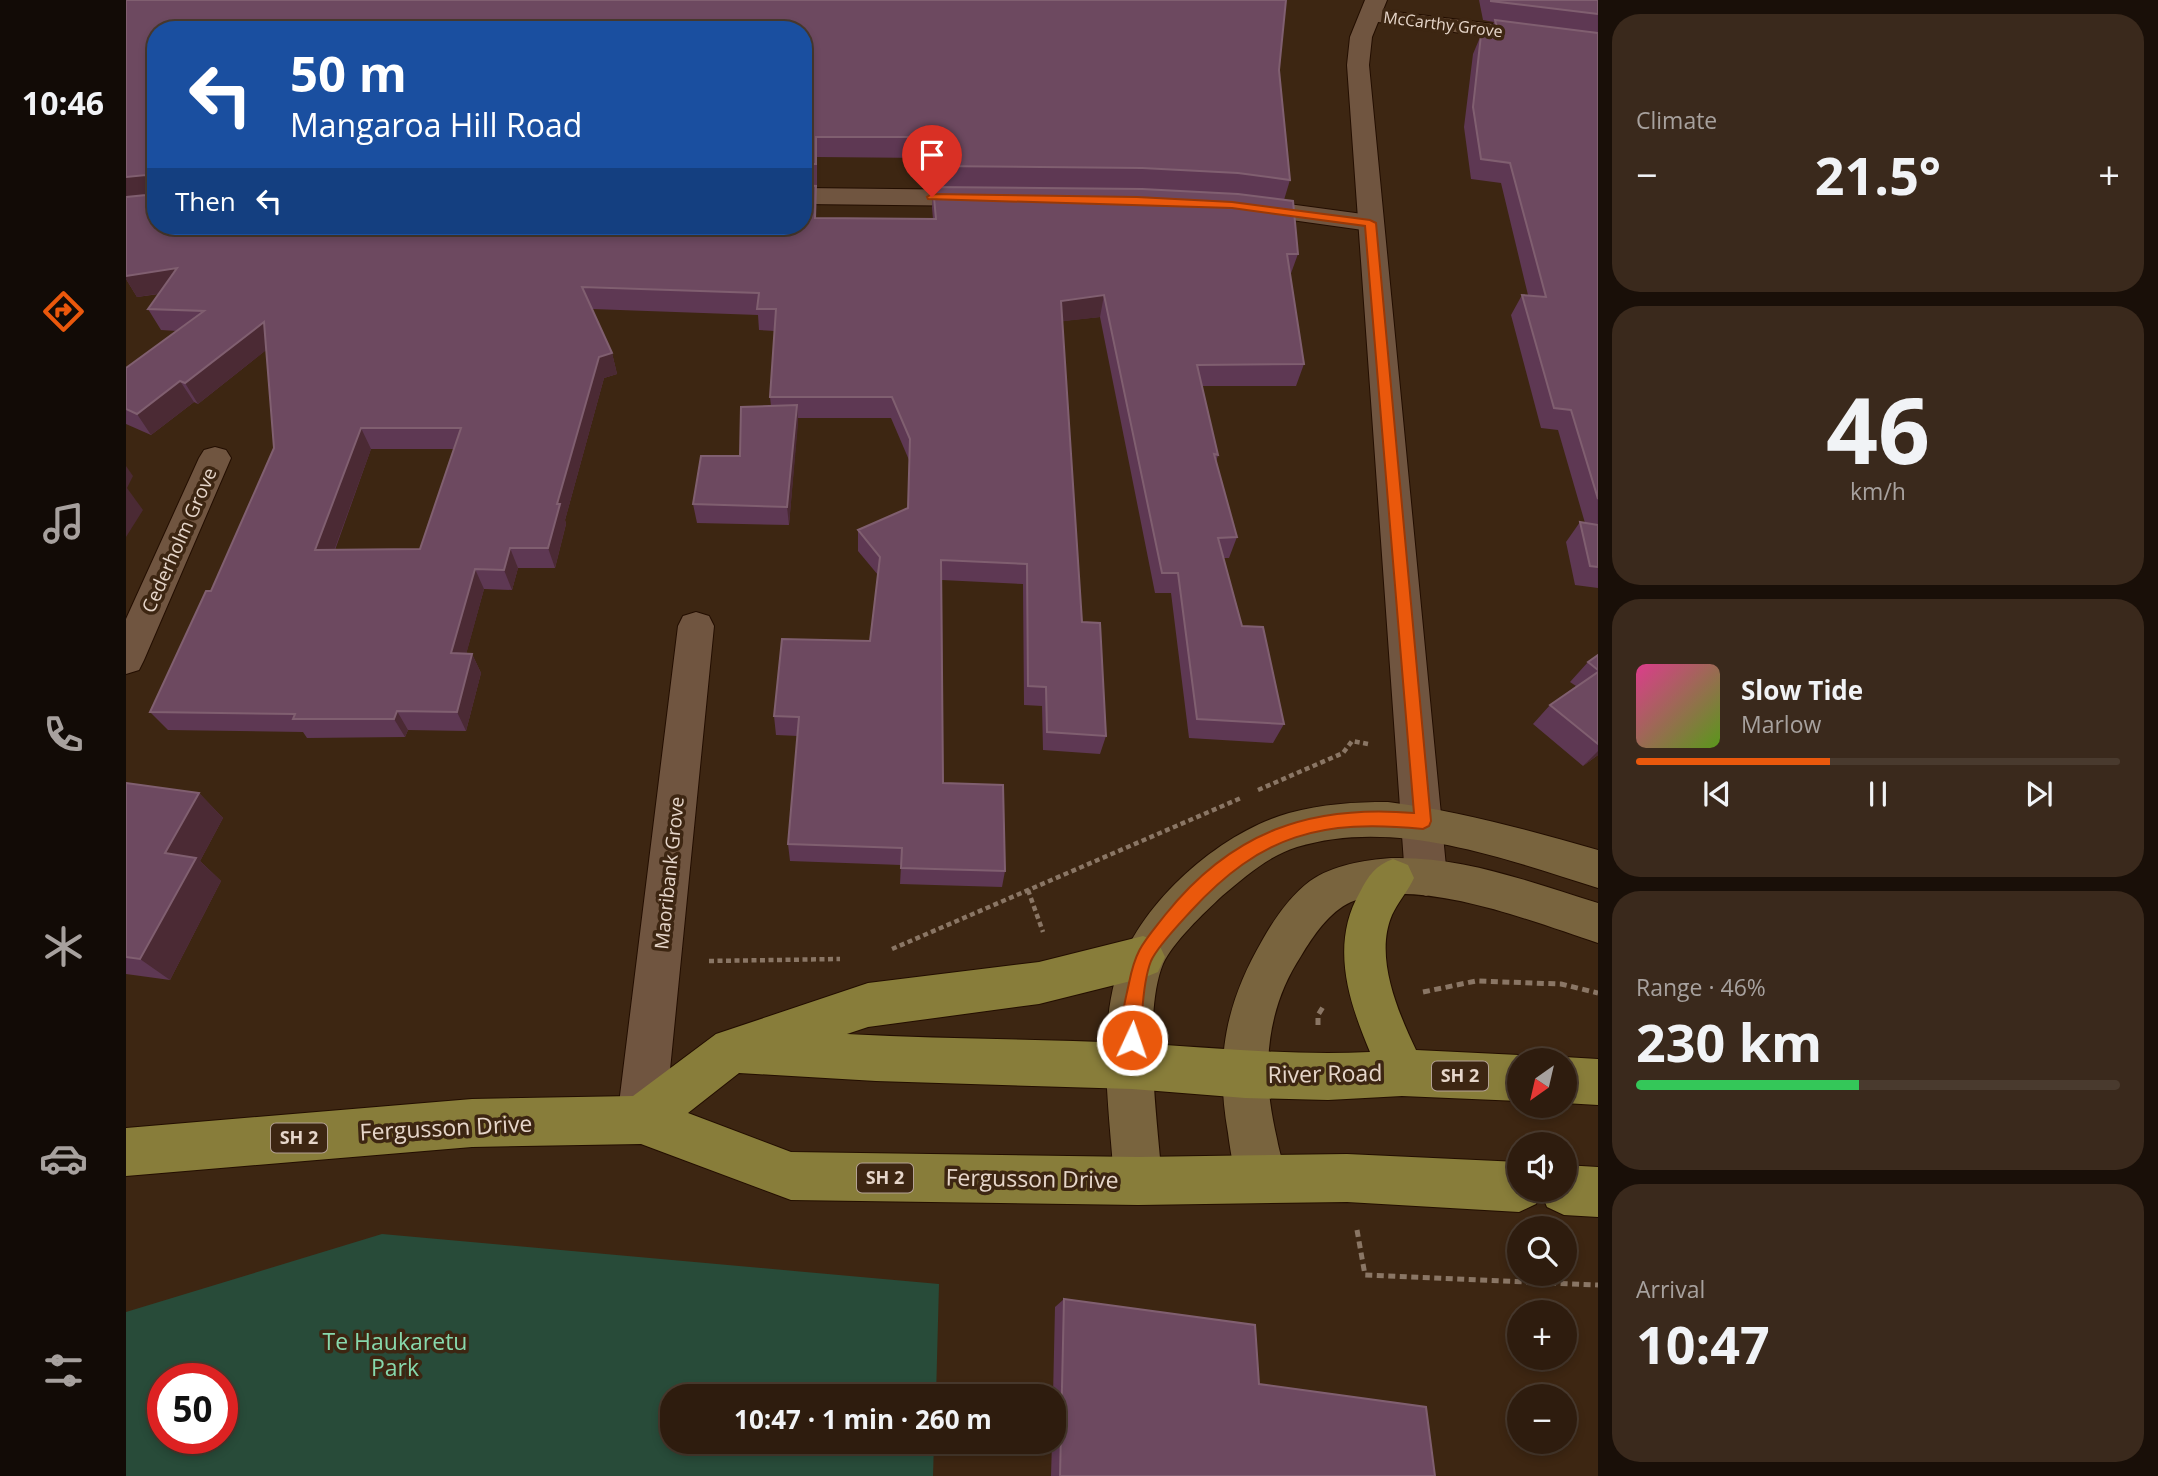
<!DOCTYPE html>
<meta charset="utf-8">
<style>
:root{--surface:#2e1c0e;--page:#3a291c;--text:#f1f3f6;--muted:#a7a19e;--line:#493a2e;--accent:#ea580c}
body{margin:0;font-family:"Open Sans",sans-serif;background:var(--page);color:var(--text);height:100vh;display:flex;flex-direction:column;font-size:26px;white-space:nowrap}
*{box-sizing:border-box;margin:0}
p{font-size:23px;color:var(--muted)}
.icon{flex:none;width:38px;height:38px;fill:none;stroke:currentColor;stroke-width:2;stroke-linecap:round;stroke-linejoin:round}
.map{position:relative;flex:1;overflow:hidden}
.panel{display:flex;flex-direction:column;gap:14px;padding:14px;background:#190f08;width:560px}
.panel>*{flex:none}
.top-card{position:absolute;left:21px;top:21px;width:665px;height:214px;border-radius:28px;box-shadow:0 4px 10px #0003,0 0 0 2px var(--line);background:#1a4fa0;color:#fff;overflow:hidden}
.needle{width:46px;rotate:214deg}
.fabs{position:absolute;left:1381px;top:1048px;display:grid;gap:14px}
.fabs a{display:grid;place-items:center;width:70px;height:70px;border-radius:50%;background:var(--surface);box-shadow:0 4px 10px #0003,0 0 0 2px var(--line);font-size:35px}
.speed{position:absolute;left:21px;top:1363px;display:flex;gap:14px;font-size:35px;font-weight:700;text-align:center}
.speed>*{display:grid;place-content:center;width:91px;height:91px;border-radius:50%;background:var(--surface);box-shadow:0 4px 10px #0003,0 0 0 2px var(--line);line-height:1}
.speed .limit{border:10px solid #d22;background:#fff;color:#111}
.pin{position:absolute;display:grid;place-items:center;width:60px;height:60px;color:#fff;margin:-72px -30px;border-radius:50% 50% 50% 0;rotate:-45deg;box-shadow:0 0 7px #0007}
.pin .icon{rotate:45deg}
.me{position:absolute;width:77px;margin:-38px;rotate:3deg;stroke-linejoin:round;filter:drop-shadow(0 0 5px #0008)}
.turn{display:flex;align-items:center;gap:24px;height:147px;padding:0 28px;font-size:32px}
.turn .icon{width:91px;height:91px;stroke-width:2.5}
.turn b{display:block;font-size:49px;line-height:60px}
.then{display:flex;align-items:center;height:66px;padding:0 28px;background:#0003;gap:14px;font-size:26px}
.big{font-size:52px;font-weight:700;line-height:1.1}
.panel .card{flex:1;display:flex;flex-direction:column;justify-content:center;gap:10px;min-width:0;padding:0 24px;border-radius:28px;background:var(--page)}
.panel .dial{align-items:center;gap:0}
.dial b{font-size:91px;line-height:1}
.song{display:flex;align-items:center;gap:21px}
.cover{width:84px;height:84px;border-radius:10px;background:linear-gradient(135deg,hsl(330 70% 55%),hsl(90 70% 35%))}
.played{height:7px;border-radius:4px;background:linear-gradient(90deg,var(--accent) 40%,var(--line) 40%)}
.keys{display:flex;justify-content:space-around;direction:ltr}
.heat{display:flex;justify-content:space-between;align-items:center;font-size:38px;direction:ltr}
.charge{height:10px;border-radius:5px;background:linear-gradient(90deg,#34c759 46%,var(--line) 0)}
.trip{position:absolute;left:534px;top:1384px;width:406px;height:70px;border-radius:28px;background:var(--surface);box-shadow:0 4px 10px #0003,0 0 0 2px var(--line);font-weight:700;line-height:70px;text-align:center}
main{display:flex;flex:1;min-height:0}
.tabs{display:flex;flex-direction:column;width:126px;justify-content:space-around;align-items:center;background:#120b06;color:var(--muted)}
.tabs .icon{width:49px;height:49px}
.tabs .on{color:var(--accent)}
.tabs b{font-size:32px;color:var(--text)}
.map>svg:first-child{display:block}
.green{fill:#284b39;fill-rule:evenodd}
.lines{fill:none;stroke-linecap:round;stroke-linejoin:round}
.minor-casing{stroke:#230e00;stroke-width:2}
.tertiary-casing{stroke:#230e00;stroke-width:2}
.secondary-casing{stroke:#230e00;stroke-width:2}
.trunk-casing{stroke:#230e00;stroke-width:2}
.path-far1{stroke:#8a7665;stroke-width:4.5;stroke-dasharray:5 3.5;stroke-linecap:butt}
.path{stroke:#8a7665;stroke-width:5;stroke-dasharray:7 4.5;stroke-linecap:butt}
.minor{fill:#705540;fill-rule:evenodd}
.tertiary{fill:#705540;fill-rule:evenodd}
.secondary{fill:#79643e;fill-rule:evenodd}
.trunk{fill:#887d3a;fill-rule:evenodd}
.wall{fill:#5e3853;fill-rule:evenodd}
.shaded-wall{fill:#4b2a34}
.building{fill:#6d4960;stroke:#805f70;stroke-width:2;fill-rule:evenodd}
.route{fill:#ea580c;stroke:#983908;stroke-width:2}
.labels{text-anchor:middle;stroke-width:7;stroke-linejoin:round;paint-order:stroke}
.far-street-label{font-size:16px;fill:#e6d6ca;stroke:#3d2612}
.shield{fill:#3d2612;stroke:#b3a193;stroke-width:2}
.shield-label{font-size:18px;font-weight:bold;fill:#e6d6ca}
.street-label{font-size:19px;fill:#e6d6ca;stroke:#3d2612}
.near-street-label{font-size:23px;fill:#e6d6ca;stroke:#3d2612}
.near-park-label{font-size:23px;fill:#87d8ac;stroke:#3d2612}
</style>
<main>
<nav class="tabs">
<b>10:46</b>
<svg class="icon on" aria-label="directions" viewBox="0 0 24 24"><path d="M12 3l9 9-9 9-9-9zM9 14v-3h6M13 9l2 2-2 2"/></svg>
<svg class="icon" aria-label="music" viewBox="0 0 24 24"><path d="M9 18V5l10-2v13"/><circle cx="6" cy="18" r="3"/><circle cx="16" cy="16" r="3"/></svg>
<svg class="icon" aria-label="phone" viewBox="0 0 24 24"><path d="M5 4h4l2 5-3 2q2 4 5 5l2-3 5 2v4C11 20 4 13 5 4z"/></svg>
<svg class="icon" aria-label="climate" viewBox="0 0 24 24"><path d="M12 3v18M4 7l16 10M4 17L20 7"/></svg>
<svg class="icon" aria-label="car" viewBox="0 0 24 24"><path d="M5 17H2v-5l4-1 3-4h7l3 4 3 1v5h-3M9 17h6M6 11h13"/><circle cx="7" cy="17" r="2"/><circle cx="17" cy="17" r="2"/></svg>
<svg class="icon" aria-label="filters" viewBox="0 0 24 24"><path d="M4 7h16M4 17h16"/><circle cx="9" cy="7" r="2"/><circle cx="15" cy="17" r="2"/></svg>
</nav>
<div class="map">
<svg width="1472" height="1476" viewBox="0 0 1472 1476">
<rect width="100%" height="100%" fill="#3d2612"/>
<path class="green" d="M256,1234l557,50 -3,112h-264v46h262l-1,34h-807v-164zM37,1379h59v59h-59z"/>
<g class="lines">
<g class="minor-casing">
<path id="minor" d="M1245,9l227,28v14l-235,-31 -3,-5 3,-5z
M677,188l180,2 9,3 4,5 -4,5 -9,3 -180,-2z
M1117,198l127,17 9,2 4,6 -4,6 -9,2 -136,-19 -4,-6 4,-6z
M89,447l11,3 5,8 -87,202 -5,10 -13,4v-55l73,-161 5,-8z
M570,612l13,4 5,10 -49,494 -7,17 -17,7 -17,-7 -7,-17 61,-494 5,-10z"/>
</g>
<g class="tertiary-casing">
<path id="tertiary" d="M1239,0h22l-15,37 -3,28 78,812 -6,13 -15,6 -15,-6 -6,-13 -58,-812 3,-28z"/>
</g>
<g class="secondary-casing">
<path id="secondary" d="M1262,802c72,9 140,28 210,48v38c-94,-29 -202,-71 -301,-41 -29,9 -52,30 -75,49 -18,17 -49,46 -59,68 -21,52 -5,160 -1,217l-7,17 -17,7 -17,-7 -7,-17c-4,-65 -16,-137 1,-201 19,-72 102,-147 174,-167 33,-9 65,-11 99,-11z
M1265,858c72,-2 139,24 207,45v40c-64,-21 -182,-68 -247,-41 -22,10 -38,34 -50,54 -23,35 -33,73 -33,115 0,23 4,46 9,68 2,12 7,25 7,37 0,6 -4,13 -7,19l-17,7 -17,-7c-9,-20 -12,-40 -15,-62 -13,-73 -3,-129 35,-194 12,-21 27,-43 47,-58 23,-16 54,-21 81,-23z"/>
</g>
<g class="trunk-casing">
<path id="trunk" d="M1267,859l15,6 6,13c-6,13 -16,24 -22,37 -18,42 6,97 24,135l103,5 14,5h-14v41l-117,-5 -74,4 -83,-2 -113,-9 -256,-8 -137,-8 -51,40 103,39 347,5 209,-3 172,8v28h45v-25l34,2v50l-34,-2 -17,-8 -6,-14 -5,11 -17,8 -172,-10 -209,3 -347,-5 -150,-56 -169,3 -346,29v-48l346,-29 161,-3 83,-62 152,-51 171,-21 104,-26 15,6 7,15 -7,15 -15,6 -104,26 -171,23 -21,7c94,5 189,5 283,9 80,4 159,13 240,9 -22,-52 -40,-108 -10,-160 8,-16 16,-27 33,-33z
M1438,1057l34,2v46l-34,-2v-43h-9z"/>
</g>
<path class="path-far1" d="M1132,790l85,-37 9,-12 16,3
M902,890l15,42
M766,949l349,-151
M583,961l131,-2"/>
<path class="path" d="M1297,992l53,-11 85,3 37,9
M1192,1025v-10l5,-8
M1231,1230l8,45 233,10"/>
<use href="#minor" class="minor"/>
<use href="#tertiary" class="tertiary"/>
<use href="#secondary" class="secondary"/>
<use href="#trunk" class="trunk"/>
</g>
<path class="wall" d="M0,0h1160l-7,70 11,110 -6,20 9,1 5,53 -8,22 14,88 -8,22h-94l16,69 -2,7 21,75 -8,21h-6l19,68 21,1 21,97 -11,19 -84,-5 -18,-145h-16l-55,-276 -38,4 20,301 18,1 6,113 -6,18 -57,-4 -1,-44 -18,-1 -1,-121 -81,-4 1,203 60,2 2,86 -3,16 -102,-3 1,-19 -111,-4 -2,-17 10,-108 -22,-1 -2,-19 8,-77 88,2 8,-66 -20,-24v-21l50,-22 1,-48 -18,-42h-93l-9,107 -92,-2 -4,-19 8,-48h39l1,-49 30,-1 -1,-9 5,-66 -16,-1 -1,-15 -166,-6 20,44 5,21 -13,4 -39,142 1,4 -11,44h-37l-6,22 -28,-1 -18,65h6l9,19 -15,58 -58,-1 -3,7 -98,1 -4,-6 -135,-2 -18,-18 56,-121h5l63,-143 -8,-98 -68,54 -4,-2 -43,33 -25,-11v-56l51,-37 -16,-1 -13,-21 11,-15 -22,3 -11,-18zM30,30h647v196h-647zM691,157l110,1 3,29 209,2 -206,-2 -1,21 1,11 -117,-1v-32h-3h4zM245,449h83l-34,100 -85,1z
M1353,0h119v588l-23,-3 -9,-43 14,-20 5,1 -27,-93 -17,-2 -30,-113 11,-20h6l-27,-112 -30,-4 -7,-52 9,-73 8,-19 7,1 6,-14 -11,-2z
M1472,655v100l-15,11 -50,-42 17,-19 26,-19 -6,-4 18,-20z
M0,783l73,10 24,25 -23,43 21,20 -51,99 -44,-6z
M938,1299l195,85 176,92h-384l1,-34h2l-1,-46 2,-89z"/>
<path class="shaded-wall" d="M20,175l10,17 -30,8v-23z
M51,268l12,21 -52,8 -11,-18v-3z
M978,295l-4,22 -43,5 4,-21z
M138,322l11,21 -77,61 -13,-21z
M486,353l5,21 -13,4 -39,142 1,4 -11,44 -7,-20 9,-44 42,-147z
M54,381l14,21 -43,33 -14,-21z
M671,405l1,19 -9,101 -2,-18z
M235,428l10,21 -44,121 -12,-20z
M0,466l7,10 -6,12 16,22 -17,27z
M384,548l8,20 -6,22 -8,-20z
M349,569l9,20 -23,84 -10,-20z
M346,654l9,19 -15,58 -9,-19z
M271,711l11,19 -3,7 -11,-18z
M1472,751v4l-15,11z
M73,793l24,25 -23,43 21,20 -51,99 -30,-21 25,-106z"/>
<path class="building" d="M0,0h1160l-7,70 11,110 -52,-7 -96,-5 -211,-2 -3,-29h-112v27h-13v-134h-647v196h647v-41l13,1 -1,32 121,1 -3,-32 209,2 96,5 55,7 5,53h-11l17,110 -107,1 21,90 -4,-1 23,83 -19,1 24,88 21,1 21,97 -87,-5 -19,-146h-16l-58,-278 -43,6 21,321 18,1 6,113 -59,-4 -1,-45 -18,-1 -1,-122 -86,-4 2,223 60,2 2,86 -104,-3 1,-20 -114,-4 11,-127 -25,-1 8,-77 88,2 10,-84 -22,-27 50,-22 2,-69 -18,-42h-122l6,-88h-19l2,-16 -177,-6 30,66 -13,4 -42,147h3l-12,44h-38l-6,22 -29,-1 -24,84 21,1 -15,58 -60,-1 -3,8h-101l2,-5 -145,-2 56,-121h5l63,-143 -10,-126 -79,61 -5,-2 -43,33 -11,-5v-41l78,-57 -56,-2 29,-41 -51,8v-79l20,-2v-20l-20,2zM235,428h100l-41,121 -105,1z
M1365,0h107v14l-107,-13z
M1369,20l103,13v466l-27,-89 -17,-2 -32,-113 24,2 -36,-134 -29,-4 -8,-52 8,-72 18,2z
M671,405l-10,102 -94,-3 8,-48h39l1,-49z
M1454,522l18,3v42l-8,-1z
M1472,655v15l-10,-8z
M1472,672v72l-48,-39z
M0,783l73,10 -34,60 31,5 -56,101 -14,-2z
M938,1299l191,26 4,59 167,23 9,69h-375z"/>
<path class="route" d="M806,194l205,3 95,5 138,18 6,3 55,598 -2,5 -6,3c-102,-10 -161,5 -232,82 -11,12 -34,36 -40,50 -6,15 -8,38 -9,53 -1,11 1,22 -3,32l-7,3 -7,-3c-8,-19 0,-43 4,-63 7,-35 15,-41 36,-68 66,-83 145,-111 249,-102l-49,-587 -133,-18 -304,-9 -1,-2z"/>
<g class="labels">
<g class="far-street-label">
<text transform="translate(1317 24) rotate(7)" y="6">McCarthy Grove</text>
</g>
<g class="shield">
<rect x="1306" y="1061.5" width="56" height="29" rx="5"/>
<rect x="145" y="1123.5" width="56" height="29" rx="5"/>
<rect x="731" y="1163.5" width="56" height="29" rx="5"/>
</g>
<g class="shield-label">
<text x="1334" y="1082">SH 2</text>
<text x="173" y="1144">SH 2</text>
<text x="759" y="1184">SH 2</text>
</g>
<g class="street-label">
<text transform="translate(53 540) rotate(-66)" y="7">Cederholm Grove</text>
<text transform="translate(543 873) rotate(-84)" y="7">Maoribank Grove</text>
</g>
<g class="near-street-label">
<text transform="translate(1199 1074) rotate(-1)" y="8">River Road</text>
<text transform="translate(320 1128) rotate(-3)" y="8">Fergusson Drive</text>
<text transform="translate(906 1179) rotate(1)" y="8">Fergusson Drive</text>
</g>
<g class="near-park-label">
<text x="269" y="1350">Te Haukaretu<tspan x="269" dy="26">Park</tspan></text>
</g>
</g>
</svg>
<div class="fabs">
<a><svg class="needle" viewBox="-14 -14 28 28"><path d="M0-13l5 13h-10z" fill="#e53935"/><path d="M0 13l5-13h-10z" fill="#a7a19e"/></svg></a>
<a><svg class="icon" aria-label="sound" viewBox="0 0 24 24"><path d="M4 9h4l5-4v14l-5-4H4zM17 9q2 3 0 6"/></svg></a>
<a><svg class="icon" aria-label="search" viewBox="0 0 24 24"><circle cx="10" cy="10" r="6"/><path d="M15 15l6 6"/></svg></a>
<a>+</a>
<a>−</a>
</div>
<div class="speed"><div class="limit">50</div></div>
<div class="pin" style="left:806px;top:197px;background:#d93025"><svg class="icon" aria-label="arrive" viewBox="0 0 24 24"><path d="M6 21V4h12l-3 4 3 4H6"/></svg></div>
<svg class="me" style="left:1006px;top:1040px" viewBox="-20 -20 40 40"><circle r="17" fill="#ea580c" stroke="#fff" stroke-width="3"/><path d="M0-11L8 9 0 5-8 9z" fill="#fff"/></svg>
<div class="trip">10:47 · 1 min · 260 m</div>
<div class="top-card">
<div class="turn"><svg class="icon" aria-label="left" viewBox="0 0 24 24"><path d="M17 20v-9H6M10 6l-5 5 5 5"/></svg><div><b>50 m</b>Mangaroa Hill Road</div></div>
<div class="then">Then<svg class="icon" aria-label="left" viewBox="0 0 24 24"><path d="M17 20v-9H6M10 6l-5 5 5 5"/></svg></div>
</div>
</div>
<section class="panel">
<div class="card"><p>Climate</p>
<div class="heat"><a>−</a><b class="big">21.5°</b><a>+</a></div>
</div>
<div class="card dial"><b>46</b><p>km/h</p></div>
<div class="card">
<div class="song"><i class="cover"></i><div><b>Slow Tide</b><p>Marlow</p></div></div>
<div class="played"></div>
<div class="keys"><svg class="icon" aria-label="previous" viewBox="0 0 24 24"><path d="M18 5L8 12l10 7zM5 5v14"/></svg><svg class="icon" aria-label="pause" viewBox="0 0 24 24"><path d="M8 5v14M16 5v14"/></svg><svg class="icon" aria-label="next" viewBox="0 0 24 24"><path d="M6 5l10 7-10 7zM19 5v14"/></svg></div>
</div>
<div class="card"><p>Range · 46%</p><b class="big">230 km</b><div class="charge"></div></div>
<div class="card"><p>Arrival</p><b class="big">10:47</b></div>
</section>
</main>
